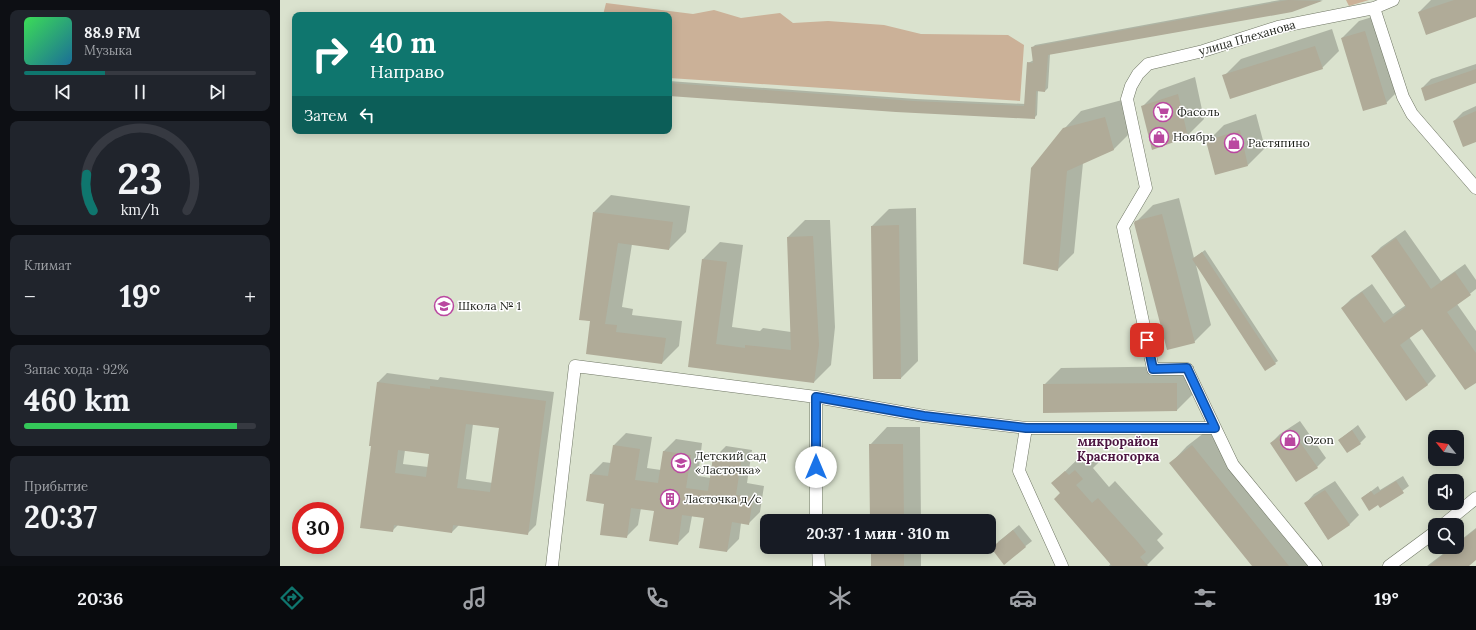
<!DOCTYPE html>
<html lang="ru">
<meta charset="utf-8">
<style>
:root{--surface:#171b24;--page:#20242c;--text:#f1f3f6;--muted:#9ea1a6;--line:#363941;--accent:#0f766e}
body{margin:0;font-family:Lora,serif;background:var(--page);color:var(--text);height:100vh;display:flex;flex-direction:column;font-size:15px;white-space:nowrap}
*{box-sizing:border-box;margin:0}
p{font-size:13px;color:var(--muted)}
.icon{flex:none;width:22px;height:22px;fill:none;stroke:currentColor;stroke-width:2;stroke-linecap:round;stroke-linejoin:round}
.map{position:relative;flex:1;overflow:hidden}
.side{display:flex;flex-direction:column;gap:10px;padding:10px;background:#0d0f14;width:280px}
.side>*{flex:none}
.banner{position:absolute;left:12px;top:12px;width:380px;height:122px;border-radius:8px;box-shadow:0 2px 10px #0003;background:#0f766e;color:#fff;overflow:hidden}
.needle{width:26px;rotate:300deg}
.controls{position:absolute;left:1148px;top:430px;display:grid;gap:8px}
.controls a{display:grid;place-items:center;width:36px;height:36px;border-radius:8px;background:var(--surface);box-shadow:0 2px 10px #0003;font-size:20px}
.speed{position:absolute;left:12px;top:502px;display:flex;gap:8px;font-size:20px;font-weight:700;text-align:center}
.speed>*{display:grid;place-content:center;width:52px;height:52px;border-radius:50%;background:var(--surface);box-shadow:0 2px 10px #0003;line-height:1}
.speed .limit{border:6px solid #d22;background:#fff;color:#111}
.pin{position:absolute;display:grid;place-items:center;width:34px;height:34px;color:#fff;margin:-17px;border-radius:8px;box-shadow:0 2px 6px #0006}
.me{position:absolute;width:44px;margin:-22px;rotate:0deg;stroke-linejoin:round;filter:drop-shadow(0 0 3px #0008)}
.turn{display:flex;align-items:center;gap:14px;height:84px;padding:0 12px;font-size:18px}
.turn .icon{width:52px;height:52px;stroke-width:2.5}
.turn b{display:block;font-size:28px;line-height:34px}
.then{display:flex;align-items:center;height:38px;padding:0 12px;background:#0003;gap:8px;font-size:15px}
.big{font-size:30px;font-weight:700;line-height:1.1}
.side .widget{flex:1;display:flex;flex-direction:column;justify-content:center;gap:6px;min-width:0;padding:0 14px;border-radius:8px;background:var(--page)}
.side .dial{align-items:center;gap:0}
.dial svg{height:104px;overflow:visible;fill:none;stroke:var(--line);stroke-width:7;stroke-linecap:round;text-anchor:middle}
.dial text{fill:var(--text);stroke:none}
.song{display:flex;align-items:center;gap:12px}
.cover{width:48px;height:48px;border-radius:6px;background:linear-gradient(135deg,hsl(130 70% 55%),hsl(200 70% 35%))}
.played{height:4px;border-radius:2px;background:linear-gradient(90deg,var(--accent) 35%,var(--line) 35%)}
.keys{display:flex;justify-content:space-around;direction:ltr}
.heat{display:flex;justify-content:space-between;align-items:center;font-size:22px;direction:ltr}
.charge{height:6px;border-radius:3px;background:linear-gradient(90deg,#34c759 92%,var(--line) 0)}
.trip{position:absolute;left:480px;top:514px;width:236px;height:40px;border-radius:8px;background:var(--surface);box-shadow:0 2px 10px #0003;font-weight:700;line-height:40px;text-align:center}
.tab-bar{display:flex;height:64px;justify-content:space-around;align-items:center;background:#090b0e;color:var(--muted)}
.tab-bar .icon{width:28px;height:28px}
.tab-bar .on{color:var(--accent)}
.tab-bar b{font-size:18px;color:var(--text)}
main{display:flex;flex:1;min-height:0}
.map>svg:first-child{display:block}
.green{fill:#cbb198}
.shadow{fill:#0003;fill-rule:evenodd}
.building{fill:#b0ab98;fill-rule:evenodd}
.lines{fill:none;stroke-linecap:round;stroke-linejoin:round}
.minor-casing{stroke:#6f7664;stroke-width:13}
.minor{stroke:#fff;stroke-width:12}
.route-casing{stroke:#114b97;stroke-width:10}
.route{stroke:#1a73e8;stroke-width:7}
.labels{text-anchor:middle;stroke-width:3;stroke-linejoin:round;paint-order:stroke}
.street-label{font-size:12px;fill:#1d2019;stroke:#fff}
.poi-label{font-size:12px;fill:#1d2019;stroke:#fff;text-anchor:start}
.neighbourhood-label{font-size:13px;font-weight:bold;fill:#4d1641;stroke:#fff}
</style>
<main>
<section class="side">
<div class="widget">
<div class="song"><i class="cover"></i><div><b>88.9 FM</b><p>Музыка</p></div></div>
<div class="played"></div>
<div class="keys"><svg class="icon" aria-label="previous" viewBox="0 0 24 24"><path d="M18 5L8 12l10 7zM5 5v14"/></svg><svg class="icon" aria-label="pause" viewBox="0 0 24 24"><path d="M8 5v14M16 5v14"/></svg><svg class="icon" aria-label="next" viewBox="0 0 24 24"><path d="M6 5l10 7-10 7zM19 5v14"/></svg></div>
</div>
<div class="widget dial"><svg viewBox="0 0 100 80">
<path d="M14 69A42 42 0 1 1 86 69"/>
<path d="M14 69A42 42 0 0 1 9 41" stroke="#0f766e"/>
<text x="50" y="56" font-size="32" font-weight="700">23</text>
<text x="50" y="72" font-size="11">km/h</text>
</svg></div>
<div class="widget"><p>Климат</p>
<div class="heat"><a>−</a><b class="big">19°</b><a>+</a></div>
</div>
<div class="widget"><p>Запас хода · 92%</p><b class="big">460 km</b><div class="charge"></div></div>
<div class="widget"><p>Прибытие</p><b class="big">20:37</b></div>
</section>
<div class="map">
<svg width="1196" height="566" viewBox="0 0 1196 566">
<rect width="100%" height="100%" fill="#dae2ce"/>
<path class="green" d="M1066,0h23l-20,6z
M326,3l87,11 21,-4 27,8 39,-5 13,10 35,-2 56,4 37,9 87,1 16,10 -4,56 -351,-23v-63h-66z"/>
<path class="shadow" d="M1000,0h43l-32,11 -241,43 -2,34 -3,3 -7,-1 -1,25 -3,3 -365,-23v-14l247,18 110,5 2,-41 6,-3 -2,-12 3,-3z
M1151,0h45v16l-57,-4z
M1102,14l21,72 -17,17 -44,-65 17,-17z
M1052,29l7,22 -17,17 -98,8 17,-17z
M1196,64v18l-54,6 9,-9z
M915,77l9,42 -17,17 -45,-29 17,-17z
M842,100l9,32 -17,17 -31,14 -9,90 -17,17 7,-141 17,-18z
M1196,106v35l-22,-20 9,-9z
M976,114l9,34 -17,17 -41,-23 17,-17z
M331,195l79,11 -4,26 -17,17 -37,-5 -10,63 11,2 -1,6 50,6 -3,25 -17,17 -71,-42 -11,-2 14,-107z
M899,198l15,60 11,-8 73,111 -3,2 -79,-98 15,60 -17,17 -58,-120 17,-17z
M636,208l2,153 -17,17 -29,-152 17,-17z
M525,220h25l5,107 -4,38 -17,17 -125,-16 14,-107 17,-17 23,3 -11,82 28,4 3,-3 28,4 -3,-95z
M1125,230l36,51 24,-17 11,16v9l-19,15 19,27v50l-53,-53 -14,9 27,39 -9,9 -85,-77 9,-9 21,-15 21,30 13,-9 -34,-49 9,-9z
M914,366v27l-17,17 -133,2v-27l17,-17z
M107,373l51,7 2,-3 114,15 -18,133 -9,9 -68,-9 -7,7 -54,-7 -6,6 -20,-86h-2l8,-63zM193,424l27,3 -7,56 -27,-4zM125,450l25,3 -2,14 -25,-3z
M1020,421l26,37 -9,9 -46,-24 9,-9z
M1078,425l8,12 -6,6 -21,-3z
M607,427h33l1,94h-50l-1,-76z
M929,429l102,126 -3,11h-55l-82,-103 16,-17z
M346,433l26,4 -5,31 14,2 3,-19 12,-12 26,4 -4,33 13,2 3,-20 12,-12 26,4 -5,33 17,3 -4,26 -12,12 -7,-1 -2,16 -12,12 -22,-34 -13,-1 -3,16 -12,12 -22,-34 -14,-2 -3,17 -12,12 -20,-34 -19,-3 4,-26 12,-12 8,1 3,-18z
M803,454l4,5 6,-5 6,8 -6,6 16,19 6,-6 48,53 -6,6 7,8 -18,18h-37l2,-3 -58,-80z
M1123,476l6,10 -29,21 -2,-3 -16,-6 16,-12 2,4z
M1055,481l24,34 -9,9 -22,15 -23,-35 9,-10z
M739,525l13,16 -28,22 -6,-21z
M1196,528v31l-9,7h-40l25,-19h5v-4z
M592,547h49v19h-49z"/>
<path class="building" d="M1008,0l34,1 -30,11 -244,43 -3,37 -9,-1 -1,28 -139,-7 -227,-16v-13l244,18 111,5 3,-44 6,1 -2,-16z
M1174,0h22v17l-50,18 -8,-23z
M1085,31l22,73 -24,7 -22,-73z
M1035,46l8,23 -93,30 -8,-24z
M1196,69v14l-51,18 -4,-13z
M898,94l10,43 -36,13 -11,-44z
M1196,111v31l-13,5 -10,-26z
M825,117l9,33 -47,21 -9,100 -35,-7 8,-96 32,-40z
M960,130l8,36 -33,9 -9,-34z
M313,212l80,10 -4,28 -51,-7 -13,81 12,1 -1,7 50,6 -4,26 -76,-10 4,-33 -11,-1z
M882,214l33,129 -28,7 -33,-127 1,-2z
M619,225l2,154h-28l-2,-153z
M533,236l6,109 -5,38 -126,-16 14,-108 25,3 -11,82 29,4v-3l46,5 -4,-113z
M1116,238l35,51 24,-17 16,23 -24,17 29,41v30l-11,7 -43,-61 -22,16 28,40 -22,16 -65,-93 21,-16 22,31 22,-16 -35,-51z
M922,252l74,112 -11,7 -73,-112z
M97,382l53,7v-3l116,15 -18,134 -75,-10 -1,8 -58,-8 -1,7 -33,-4 11,-82h-2zM186,424l33,4 -9,64 -33,-4zM118,450l31,4 -3,23 -31,-4z
M897,383v28l-134,2v-29z
M1011,429l27,39 -22,14 -26,-39z
M1072,430l9,14 -14,9 -9,-13z
M589,444h34l1,77h-34z
M333,445l27,4 -5,31 23,3 5,-32 28,4 -5,33 22,3 5,-34 28,5 -5,33 17,2 -4,28 -17,-3 -5,30 -28,-4 5,-30 -22,-3 -4,30 -29,-4 5,-30 -23,-3 -4,30 -27,-3 4,-31 -18,-3 4,-27 18,2z
M912,445l97,121h-37l-83,-103z
M795,470l8,9 -7,6 16,18 6,-5 39,43 9,11 -6,5 8,9h-36l-58,-67 6,-6 -9,-10 14,-12 4,4z
M1116,481l8,12 -24,15 -2,-3 -9,6 -8,-13 10,-7 3,4z
M1045,490l25,35 -22,15 -24,-37z
M1196,529v31l-7,6h-40l24,-19h4v-3z
M733,530l13,17 -22,18 -13,-17z
M591,547h33v19h-33z"/>
<g class="lines">
<g class="minor-casing">
<path id="minor" d="M1094,8l29,89 9,17 64,74
M536,397v124
M746,428l-7,43 43,95
M1163,525l33,-27
M538,547l1,19
M272,566l23,-200 241,31 108,19 102,12h189
M1036,566l-83,-101 -46,-96h-34l-30,-142 23,-39 -19,-89 4,-13 7,-12 10,-10 55,-13 75,-24 96,-19 19,-8
M1109,566l46,-34"/>
</g>
<use href="#minor" class="minor"/>
</g>
<g class="lines">
<g class="route-casing">
<path id="route" d="M536,467v-70l108,19 102,12h189l-28,-60 -34,1 -6,-29"/>
</g>
<use href="#route" class="route"/>
</g>
<defs>
<g id="supermarket-ring" transform="scale(1)"><circle r="9.5" fill="#fff" stroke="#ba47a0" stroke-width="1.5"/><path d="M-6-5.5h2.5l.6 2H6L4.5 2H-2.5L-4.4-4H-6ZM-1.5 3.2a1.3 1.3 0 1 0 .1 0ZM3 3.2a1.3 1.3 0 1 0 .1 0Z" fill="#ba47a0"/></g>
<g id="shop-ring" transform="scale(1)"><circle r="9.5" fill="#fff" stroke="#ba47a0" stroke-width="1.5"/><path d="M-5-2.5h2.3a2.7 3.5 0 0 1 5.4 0H5L5.5 6h-11ZM-1.5-2.5h3a1.5 2.3 0 0 0-3 0Z" fill="#ba47a0"/></g>
<g id="school-ring" transform="scale(1)"><circle r="9.5" fill="#fff" stroke="#ba47a0" stroke-width="1.5"/><path d="M0-5L7-2L0 1L-7-2ZM-4 1L0 2.5L4 1V4Q0 6-4 4Z" fill="#ba47a0"/></g>
<g id="building-ring" transform="scale(1)"><circle r="9.5" fill="#fff" stroke="#ba47a0" stroke-width="1.5"/><path d="M-4-6H4V6H1V3H-1V6H-4ZM-2.5-4.3h1.7v1.8h-1.7ZM.8-4.3h1.7v1.8H.8ZM-2.5-1h1.7V.8h-1.7ZM.8-1h1.7V.8H.8Z" fill="#ba47a0"/></g>
</defs>
<g fill-rule="evenodd">
<use href="#supermarket-ring" x="883" y="112"/>
<use href="#shop-ring" x="879" y="137"/>
<use href="#shop-ring" x="954" y="143"/>
<use href="#school-ring" x="164" y="306"/>
<use href="#shop-ring" x="1010" y="440"/>
<use href="#school-ring" x="401" y="463"/>
<use href="#building-ring" x="390" y="499"/>
</g>
<g class="labels">
<g class="street-label">
<text transform="translate(967 38) rotate(-16)" y="4">улица Плеханова</text>
</g>
<g class="poi-label">
<text x="897" y="116">Фасоль</text>
<text x="893" y="141">Ноябрь</text>
<text x="968" y="147">Растяпино</text>
<text x="178" y="310">Школа № 1</text>
<text x="1024" y="444">Ozon</text>
<text x="415" y="460">Детский сад<tspan x="415" dy="14">«Ласточка»</tspan></text>
<text x="404" y="503">Ласточка д/с</text>
</g>
<g class="neighbourhood-label">
<text x="838" y="446">микрорайон<tspan x="838" dy="15">Красногорка</tspan></text>
</g>
</g>
</svg>
<div class="controls">
<a><svg class="needle" viewBox="-14 -14 28 28"><path d="M0-13l5 13h-10z" fill="#e53935"/><path d="M0 13l5-13h-10z" fill="#9ea1a6"/></svg></a>
<a><svg class="icon" aria-label="sound" viewBox="0 0 24 24"><path d="M4 9h4l5-4v14l-5-4H4zM17 9q2 3 0 6"/></svg></a>
<a><svg class="icon" aria-label="search" viewBox="0 0 24 24"><circle cx="10" cy="10" r="6"/><path d="M15 15l6 6"/></svg></a>
</div>
<div class="speed"><div class="limit">30</div></div>
<div class="pin" style="left:867px;top:340px;background:#d93025"><svg class="icon" aria-label="arrive" viewBox="0 0 24 24"><path d="M6 21V4h12l-3 4 3 4H6"/></svg></div>
<svg class="me" style="left:536px;top:467px" viewBox="-20 -20 40 40"><circle r="19" fill="#fff"/><path d="M0-13L10 11 0 6-10 11z" fill="#1a73e8"/></svg>
<div class="trip">20:37 · 1 мин · 310 m</div>
<div class="banner">
<div class="turn"><svg class="icon" aria-label="right" viewBox="0 0 24 24"><path d="M7 20v-9h11M14 6l5 5-5 5"/></svg><div><b>40 m</b>Направо</div></div>
<div class="then">Затем<svg class="icon" aria-label="left" viewBox="0 0 24 24"><path d="M17 20v-9H6M10 6l-5 5 5 5"/></svg></div>
</div>
</div>
</main>
<nav class="tab-bar">
<b>20:36</b>
<svg class="icon on" aria-label="directions" viewBox="0 0 24 24"><path d="M12 3l9 9-9 9-9-9zM9 14v-3h6M13 9l2 2-2 2"/></svg>
<svg class="icon" aria-label="music" viewBox="0 0 24 24"><path d="M9 18V5l10-2v13"/><circle cx="6" cy="18" r="3"/><circle cx="16" cy="16" r="3"/></svg>
<svg class="icon" aria-label="phone" viewBox="0 0 24 24"><path d="M5 4h4l2 5-3 2q2 4 5 5l2-3 5 2v4C11 20 4 13 5 4z"/></svg>
<svg class="icon" aria-label="climate" viewBox="0 0 24 24"><path d="M12 3v18M4 7l16 10M4 17L20 7"/></svg>
<svg class="icon" aria-label="car" viewBox="0 0 24 24"><path d="M5 17H2v-5l4-1 3-4h7l3 4 3 1v5h-3M9 17h6M6 11h13"/><circle cx="7" cy="17" r="2"/><circle cx="17" cy="17" r="2"/></svg>
<svg class="icon" aria-label="filters" viewBox="0 0 24 24"><path d="M4 7h16M4 17h16"/><circle cx="9" cy="7" r="2"/><circle cx="15" cy="17" r="2"/></svg>
<b>19°</b>
</nav>
